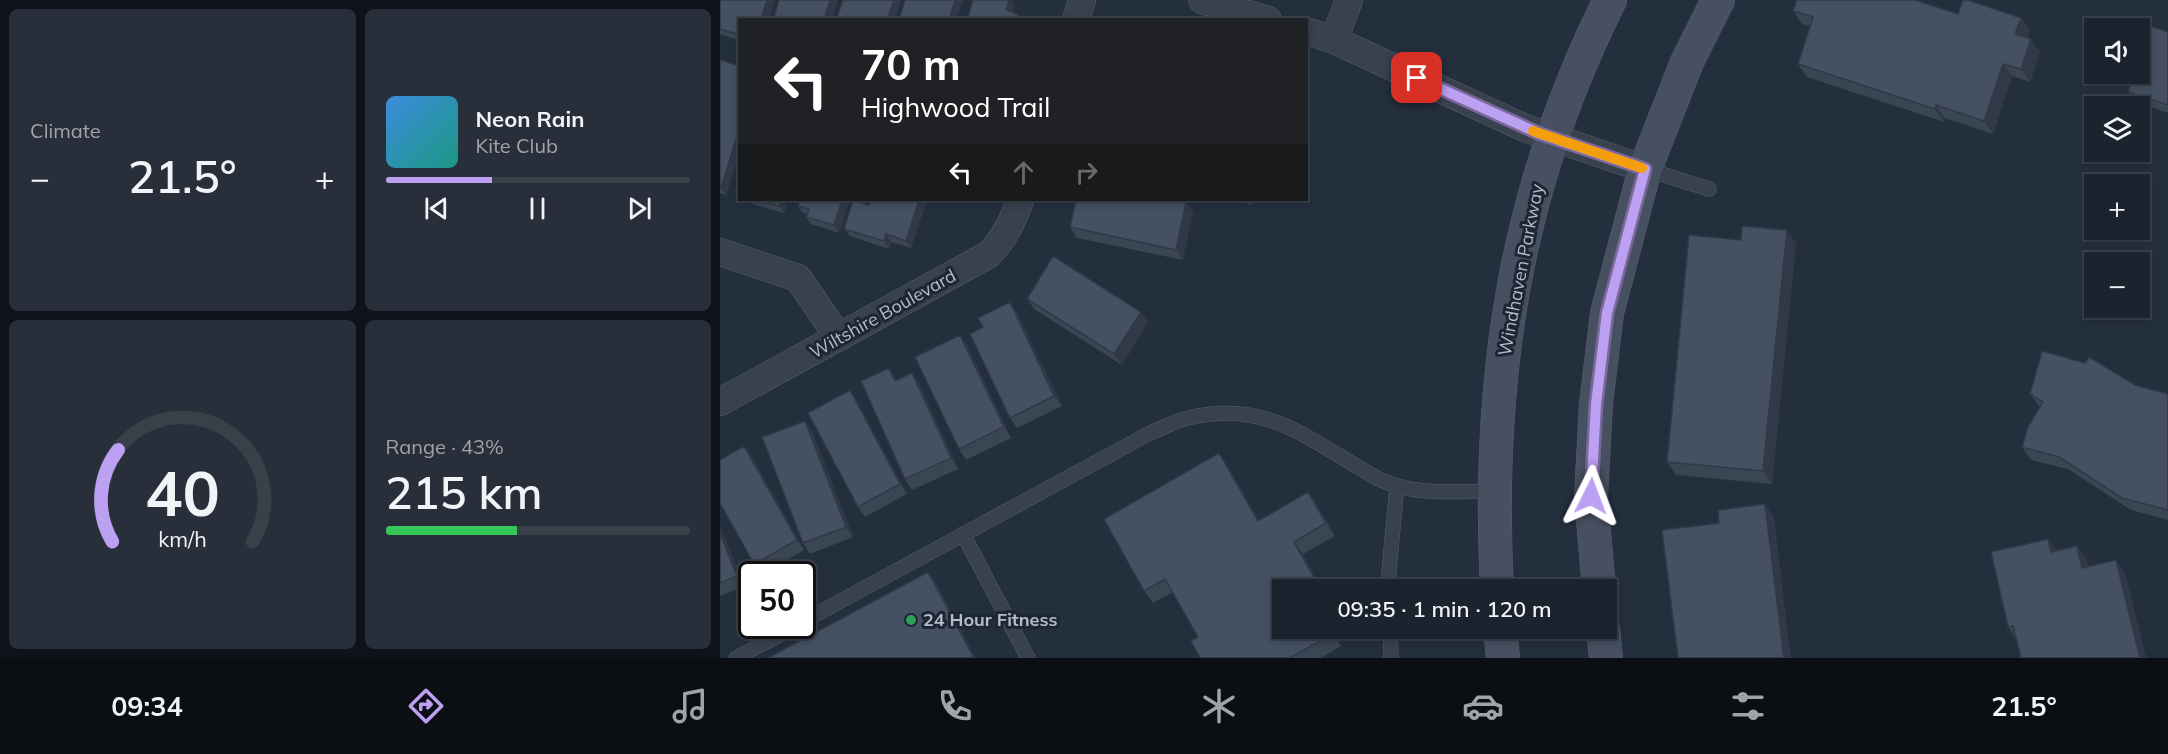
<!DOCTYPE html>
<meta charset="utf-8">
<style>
:root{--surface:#1b232e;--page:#282f3a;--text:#f1f3f6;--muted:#a0a4aa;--line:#39404a;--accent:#bca0f2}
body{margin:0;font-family:Mulish,sans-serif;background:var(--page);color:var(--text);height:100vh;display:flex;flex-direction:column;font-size:22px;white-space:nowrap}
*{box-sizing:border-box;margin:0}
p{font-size:20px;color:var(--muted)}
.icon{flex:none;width:33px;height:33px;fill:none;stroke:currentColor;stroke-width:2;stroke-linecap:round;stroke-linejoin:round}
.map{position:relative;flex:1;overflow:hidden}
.sheet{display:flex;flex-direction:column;gap:9px;padding:9px;background:#0f1319;width:720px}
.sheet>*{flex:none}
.hud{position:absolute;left:18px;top:18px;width:570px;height:183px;border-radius:0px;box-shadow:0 3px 9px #0003,0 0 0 2px var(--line);background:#202124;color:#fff;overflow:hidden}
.tools{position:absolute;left:1364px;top:18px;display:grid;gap:12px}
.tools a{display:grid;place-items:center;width:66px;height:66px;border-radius:0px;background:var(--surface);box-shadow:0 3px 9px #0003,0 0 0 2px var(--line);font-size:30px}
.speed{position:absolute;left:18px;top:561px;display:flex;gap:12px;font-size:30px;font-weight:700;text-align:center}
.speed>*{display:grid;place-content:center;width:78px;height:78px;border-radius:50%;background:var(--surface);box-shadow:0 3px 9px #0003,0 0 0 2px var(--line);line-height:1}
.speed .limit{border:3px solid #111;border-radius:9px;background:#fff;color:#111}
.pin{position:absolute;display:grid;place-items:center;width:51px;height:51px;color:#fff;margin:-26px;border-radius:12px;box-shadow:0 3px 9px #0006}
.me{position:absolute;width:66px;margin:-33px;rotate:3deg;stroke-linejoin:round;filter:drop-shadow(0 0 4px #0008)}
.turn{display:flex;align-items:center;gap:21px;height:126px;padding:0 24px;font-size:27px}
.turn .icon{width:78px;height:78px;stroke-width:2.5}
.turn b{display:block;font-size:42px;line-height:51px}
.lanes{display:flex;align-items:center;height:57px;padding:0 24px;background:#0003;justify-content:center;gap:30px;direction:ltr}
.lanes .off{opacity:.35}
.big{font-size:45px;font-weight:600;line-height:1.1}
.sheet .card{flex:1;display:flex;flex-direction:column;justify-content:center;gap:9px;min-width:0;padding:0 21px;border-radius:9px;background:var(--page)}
.sheet .dial{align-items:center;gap:0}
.dial svg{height:156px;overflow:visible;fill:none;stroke:var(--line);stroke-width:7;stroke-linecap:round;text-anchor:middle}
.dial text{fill:var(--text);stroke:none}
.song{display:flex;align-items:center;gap:18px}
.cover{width:72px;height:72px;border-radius:9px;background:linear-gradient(135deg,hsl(210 70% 55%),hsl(170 70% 35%))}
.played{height:6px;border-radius:3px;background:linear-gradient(90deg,var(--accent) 35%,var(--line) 35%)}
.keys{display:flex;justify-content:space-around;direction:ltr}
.heat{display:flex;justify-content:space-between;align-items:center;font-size:33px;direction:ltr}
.charge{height:9px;border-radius:4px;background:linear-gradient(90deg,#34c759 43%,var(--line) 0)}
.sheet .tiles{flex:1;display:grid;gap:9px;grid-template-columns:repeat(2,1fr)}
.trip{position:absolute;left:552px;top:579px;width:345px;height:60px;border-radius:0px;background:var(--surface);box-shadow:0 3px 9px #0003,0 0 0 2px var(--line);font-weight:600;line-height:60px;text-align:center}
.menu{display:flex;height:96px;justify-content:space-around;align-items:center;background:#0b0e12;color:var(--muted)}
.menu .icon{width:42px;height:42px}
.menu .current{color:var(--accent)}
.menu b{font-size:27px;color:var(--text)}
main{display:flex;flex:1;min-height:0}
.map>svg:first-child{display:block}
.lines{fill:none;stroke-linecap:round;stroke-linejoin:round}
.lane-casing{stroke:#565f6c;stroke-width:15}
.street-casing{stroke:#565f6c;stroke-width:28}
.secondary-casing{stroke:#565f6c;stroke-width:34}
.lane{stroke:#38414e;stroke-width:14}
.street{stroke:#38414e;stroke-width:27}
.secondary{stroke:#465061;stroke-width:33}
.wall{fill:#3b4654}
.shaded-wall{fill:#303945}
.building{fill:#455162;stroke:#303945;stroke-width:1.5}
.route-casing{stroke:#7a689d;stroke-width:15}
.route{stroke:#bca0f2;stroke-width:10}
.slow{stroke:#f59e0b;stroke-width:10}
.leisure-dot{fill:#2e9e5b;stroke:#1d2633;stroke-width:2}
.labels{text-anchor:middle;stroke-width:6;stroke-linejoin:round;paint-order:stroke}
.street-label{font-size:18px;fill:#b4bcc9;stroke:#1d2633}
.poi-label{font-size:18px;font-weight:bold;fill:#b4bcc9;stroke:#1d2633;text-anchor:start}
</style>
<main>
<section class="sheet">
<div class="tiles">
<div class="card"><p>Climate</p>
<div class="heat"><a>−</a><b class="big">21.5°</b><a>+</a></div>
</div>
<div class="card">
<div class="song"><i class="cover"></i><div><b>Neon Rain</b><p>Kite Club</p></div></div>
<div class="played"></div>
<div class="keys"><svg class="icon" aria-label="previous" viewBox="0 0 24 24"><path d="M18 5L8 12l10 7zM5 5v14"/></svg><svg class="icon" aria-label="pause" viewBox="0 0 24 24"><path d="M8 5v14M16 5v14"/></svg><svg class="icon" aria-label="next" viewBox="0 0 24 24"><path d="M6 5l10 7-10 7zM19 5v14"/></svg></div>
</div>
<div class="card dial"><svg viewBox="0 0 100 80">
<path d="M14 69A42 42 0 1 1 86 69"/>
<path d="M14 69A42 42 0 0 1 17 22" stroke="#bca0f2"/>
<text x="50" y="56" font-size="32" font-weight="700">40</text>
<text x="50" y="72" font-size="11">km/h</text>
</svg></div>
<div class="card"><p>Range · 43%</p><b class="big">215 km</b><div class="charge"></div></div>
</div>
</section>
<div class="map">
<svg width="1448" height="658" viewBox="0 0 1448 658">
<rect width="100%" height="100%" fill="#242f3e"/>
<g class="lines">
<g class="lane-casing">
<path id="lane" d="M925,169l64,20
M243,534l65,124
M669,590v-19l8,-85
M82,622l348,-189c13,-5 25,-12 38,-15 61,-15 100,6 150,37 19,11 39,26 60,31 31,9 64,5 96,5
M670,628l1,30
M16,658l60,-32"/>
</g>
<g class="street-casing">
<path id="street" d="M482,0l66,20
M356,20l6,-20
M586,31l28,9 191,88 120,41
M614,40l15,-40
M0,252l78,26 41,60
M0,402l268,-147c16,-15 25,-34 32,-55"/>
</g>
<g class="secondary-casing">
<path id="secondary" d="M777,590c-11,-212 18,-400 113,-590
M879,590l-8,-94 5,-92 11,-91 38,-144 42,-107 31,-62
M780,628l3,30
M883,628l3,30"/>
</g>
<use href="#lane" class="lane"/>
<use href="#street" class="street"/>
<use href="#secondary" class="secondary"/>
</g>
<path class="wall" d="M0,0l20,20v21l-20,-7z
M1073,11l165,3 63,4 9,12 -3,8 13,14 -10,30 -18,-6 -19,58 -48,-16 -1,4 -137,-45 -9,-13 12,-38 -8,-2z
M1448,32v81l-32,-11 -8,-10z
M0,60l20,6v85l-14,44 -6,-2z
M28,200h40l-4,13 -32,-9z
M77,200h53l-11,33 -28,-9 -5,-7 1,-3 -4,-1 -5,-7 1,-4z
M150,200h57l-16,48 -20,-6 -2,7 -39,-13 -6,-7 25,-24z
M515,200h19l-2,5z
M466,202l7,10 -10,48 -106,-22 -7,-11z
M1021,240l55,3 -24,241 -96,-9 -9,-13z
M307,299l114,13 7,10 -26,43 -88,-56z
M297,313l45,93 -45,22 -7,-10z
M247,345l44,93 -45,22 -7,-11z
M192,373l7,11 39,85 -46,21 -7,-11 -8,-99z
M1415,385l33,9v126l-37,-10 -63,-41 -37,-9 -9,-13 18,-40 -10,-13z
M137,401l50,93 -42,23 -7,-10z
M92,431l41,106 -43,17 -7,-11z
M24,446l8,11 52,93 -42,24 -8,-10z
M508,466l31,55 49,-29 9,13 18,31 -32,18 -21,74h49l10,18 -20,12h-121l-2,-21 -25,-45 -20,11 -9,-12z
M0,526l25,60 -25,10z
M1328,539l8,11 21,-4 9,12 2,9 37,6 21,85h-125l-4,-18 -9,-13z"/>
<path class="shaded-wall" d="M47,0h8l-6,20h-8z
M110,0h8l-6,20h-8z
M174,0h7l-6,20h-8z
M235,0h8l-6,20h-8z
M289,0h3l3,5 -4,13 -5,-8z
M298,14l4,6h-5z
M1301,18l9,12 -6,17 -9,-13z
M1311,39l9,13 -10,30 -9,-13z
M1283,64l9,12 -19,58 -9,-13z
M1216,105l9,13 -1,4 -9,-13z
M20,126v25l-14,44 -5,-7z
M60,200h8l-4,13 -5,-7z
M122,200h8l-11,33 -5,-8z
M199,200h8l-16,48 -5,-7z
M528,200h6l-2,5z
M466,202l7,10 -10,48 -7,-10z
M1067,230l9,13 -24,241 -9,-13z
M166,234l5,8 -2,7 -5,-8z
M290,302l7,11 45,93 -8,-10z
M421,312l7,10 -26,43 -8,-11z
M240,335l7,10 44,93 -7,-11z
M169,368l7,11 6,13 -7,-11z
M192,373l7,11 39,85 -7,-11z
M130,390l7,11 50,93 -7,-10z
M85,421l7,10 41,106 -7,-10z
M24,446l8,11 52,93 -7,-10z
M499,453l9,13 39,68 -9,-13z
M588,492l9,13 18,31 -9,-13z
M1045,504l9,13 17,141h-7z
M0,526l25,60 -8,-10 -17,-43z
M1328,539l9,13h-6z
M574,542l9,12 20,36h-2z
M1357,546l9,12 5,23 -9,-13z
M1396,560l9,13 21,85h-6z
M208,572l8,10 40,76h-2z
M609,628h2l10,18 -9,-12z"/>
<path class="building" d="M0,0h47l-6,20h-21v15l-20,-6z
M59,0h51l-6,20h-51z
M123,0h51l-7,20h-51z
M185,0h50l-6,20h-50z
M253,0h36l-3,10 12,4 -1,6h-50z
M1077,0h118l43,14 5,-14h5l53,18 -6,16 16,5 -10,30 -18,-5 -19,57 -48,-16 -1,4 -137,-45 15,-47 -20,-6z
M1430,26l18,6v73l-40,-13 6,-18h5v-15z
M0,60l20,6v60l-19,62 -1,-1z
M20,168v11l-3,-1z
M37,200h23l-1,6z
M80,200h42l-8,25 -28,-8 3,-8 -11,-3z
M133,200l16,5 1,-5h49l-13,41 -20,-7 -2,7 -40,-12z
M356,200h99l11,2 -10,48 -106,-23z
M1022,226l45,4 -24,241 -96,-9 22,-227 52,5z
M333,256l88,56 -27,42 -87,-55z
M290,302l44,94 -44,22 -40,-84 13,-7 -5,-9z
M240,335l44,92 -45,22 -44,-92z
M1322,351l43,12 4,-6 46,28 33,9v116l-46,-12 -63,-41 -37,-10 6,-20 15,-25 -13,-8z
M169,368l6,13 17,-8 39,85 -46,21 -44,-98z
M130,390l50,94 -42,23 -50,-94z
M85,421l41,106 -43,16 -41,-106z
M24,446l53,94 -43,24 -34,-61v-43z
M499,453l39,68 50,-29 18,31 -32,19 27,48h-39v38h47l3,6 -42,24h-90l-9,-17 7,-4 -33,-58 -21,12 -40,-72z
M1045,504l19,154h-106l-16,-128 57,-7 -1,-13z
M0,533l17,43 -17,7z
M1328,539l3,13 26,-6 5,22 34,-8 24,98h-119l-8,-32 -5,1 -17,-75z
M208,572l46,86h-206z"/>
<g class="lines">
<g class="route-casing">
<path id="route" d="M697,78l121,55 107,36 -38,144 -11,91 -5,92"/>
</g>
<use href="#route" class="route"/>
<path class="slow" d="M813,131l109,37"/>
</g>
<circle class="leisure-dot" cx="191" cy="620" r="6"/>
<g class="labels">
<g class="street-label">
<text transform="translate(801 270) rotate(-79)" y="6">Windhaven Parkway</text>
<text transform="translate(163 314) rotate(-29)" y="6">Wiltshire Boulevard</text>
</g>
<g class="poi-label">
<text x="203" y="626">24 Hour Fitness</text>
</g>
</g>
</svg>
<div class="tools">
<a><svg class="icon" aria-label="sound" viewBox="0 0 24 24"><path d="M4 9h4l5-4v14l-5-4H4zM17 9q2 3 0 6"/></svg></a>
<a><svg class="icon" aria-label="layers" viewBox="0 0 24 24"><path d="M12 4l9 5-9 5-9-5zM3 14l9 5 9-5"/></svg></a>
<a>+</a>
<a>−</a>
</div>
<div class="speed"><div class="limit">50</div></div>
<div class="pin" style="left:697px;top:78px;background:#d93025"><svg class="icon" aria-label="arrive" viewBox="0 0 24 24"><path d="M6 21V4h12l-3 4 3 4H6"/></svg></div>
<svg class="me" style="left:871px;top:496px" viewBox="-20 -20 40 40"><path d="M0-17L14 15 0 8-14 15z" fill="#bca0f2" stroke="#fff" stroke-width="4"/></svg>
<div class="trip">09:35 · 1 min · 120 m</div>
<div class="hud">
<div class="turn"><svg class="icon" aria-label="left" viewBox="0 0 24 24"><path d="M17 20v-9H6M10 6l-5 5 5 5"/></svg><div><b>70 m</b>Highwood Trail</div></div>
<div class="lanes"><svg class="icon" aria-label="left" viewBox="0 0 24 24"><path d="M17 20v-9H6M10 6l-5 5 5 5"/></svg><svg class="icon off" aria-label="ahead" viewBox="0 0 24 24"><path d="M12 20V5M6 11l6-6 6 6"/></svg><svg class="icon off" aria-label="right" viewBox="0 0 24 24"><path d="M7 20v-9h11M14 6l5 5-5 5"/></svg></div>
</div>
</div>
</main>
<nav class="menu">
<b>09:34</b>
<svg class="icon current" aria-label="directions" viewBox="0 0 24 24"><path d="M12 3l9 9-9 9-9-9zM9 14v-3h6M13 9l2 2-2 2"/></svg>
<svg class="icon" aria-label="music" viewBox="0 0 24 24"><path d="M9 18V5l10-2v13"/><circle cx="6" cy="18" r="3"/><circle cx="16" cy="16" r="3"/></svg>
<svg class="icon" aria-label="phone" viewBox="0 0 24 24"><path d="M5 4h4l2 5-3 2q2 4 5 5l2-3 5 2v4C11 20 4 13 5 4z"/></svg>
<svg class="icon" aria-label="climate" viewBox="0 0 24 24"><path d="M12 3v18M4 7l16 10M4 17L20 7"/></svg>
<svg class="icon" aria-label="car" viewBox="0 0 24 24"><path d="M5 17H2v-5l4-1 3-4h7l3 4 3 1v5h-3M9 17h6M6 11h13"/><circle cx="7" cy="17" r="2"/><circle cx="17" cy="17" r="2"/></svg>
<svg class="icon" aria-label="filters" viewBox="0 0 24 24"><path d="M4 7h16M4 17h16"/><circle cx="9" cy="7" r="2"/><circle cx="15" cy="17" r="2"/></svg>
<b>21.5°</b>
</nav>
